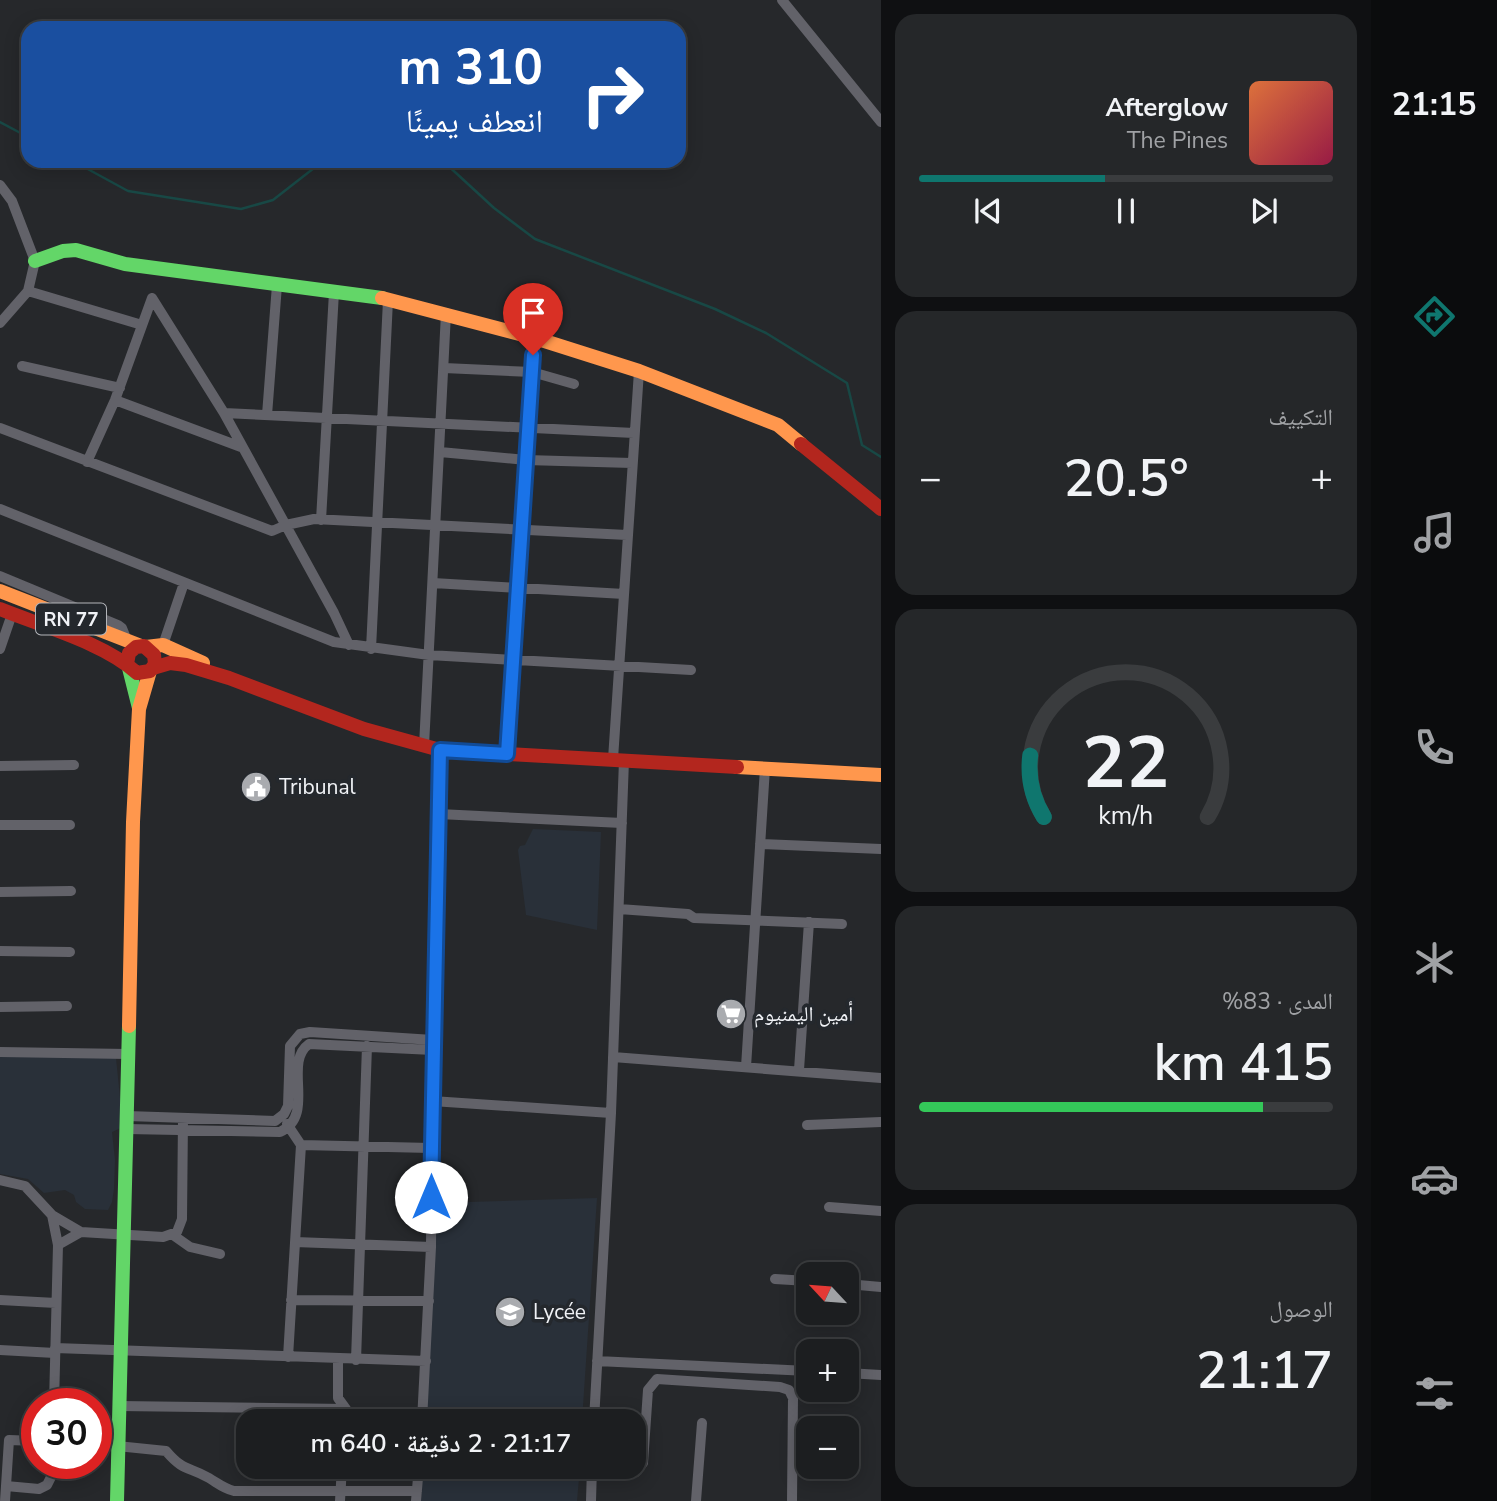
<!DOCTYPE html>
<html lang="ar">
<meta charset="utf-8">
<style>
:root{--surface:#1c1e20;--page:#252729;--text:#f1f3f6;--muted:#a0a2a5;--line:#3a3c3e;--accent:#0f766e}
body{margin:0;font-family:"Nunito Sans","Noto Naskh Arabic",sans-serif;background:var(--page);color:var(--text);direction:rtl;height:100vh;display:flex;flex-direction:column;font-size:26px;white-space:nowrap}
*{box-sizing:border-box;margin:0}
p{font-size:23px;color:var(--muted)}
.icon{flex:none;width:38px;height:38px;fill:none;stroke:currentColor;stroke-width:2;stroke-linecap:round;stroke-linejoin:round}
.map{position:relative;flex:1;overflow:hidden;direction:ltr}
.panel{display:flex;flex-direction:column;gap:14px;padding:14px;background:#0f1012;width:490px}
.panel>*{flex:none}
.hud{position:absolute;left:21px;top:21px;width:665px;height:147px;border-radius:21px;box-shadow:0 4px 18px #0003,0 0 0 2px var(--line);direction:rtl;background:#1a4fa0;color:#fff;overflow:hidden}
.needle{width:46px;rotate:296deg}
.controls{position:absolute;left:796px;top:1262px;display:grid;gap:14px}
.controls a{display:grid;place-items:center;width:63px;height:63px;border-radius:14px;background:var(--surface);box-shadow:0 4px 18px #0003,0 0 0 2px var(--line);font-size:35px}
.speed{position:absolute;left:21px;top:1388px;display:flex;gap:14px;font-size:35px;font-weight:700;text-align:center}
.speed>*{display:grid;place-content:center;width:91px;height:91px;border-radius:50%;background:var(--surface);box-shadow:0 4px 18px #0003,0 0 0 2px var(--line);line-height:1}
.speed .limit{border:10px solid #d22;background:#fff;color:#111}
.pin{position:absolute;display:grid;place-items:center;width:60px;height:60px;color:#fff;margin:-72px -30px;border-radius:50% 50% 50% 0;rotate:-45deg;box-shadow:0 0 7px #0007}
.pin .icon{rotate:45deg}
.me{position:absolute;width:77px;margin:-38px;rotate:0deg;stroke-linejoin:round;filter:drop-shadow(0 0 5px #0008)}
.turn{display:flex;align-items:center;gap:24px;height:147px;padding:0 28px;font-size:32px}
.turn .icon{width:91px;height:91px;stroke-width:2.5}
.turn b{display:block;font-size:49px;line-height:60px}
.big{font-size:52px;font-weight:600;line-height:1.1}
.panel .card{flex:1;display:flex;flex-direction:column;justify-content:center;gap:10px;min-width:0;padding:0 24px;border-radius:21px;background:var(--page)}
.panel .dial{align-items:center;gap:0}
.dial svg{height:182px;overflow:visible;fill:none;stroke:var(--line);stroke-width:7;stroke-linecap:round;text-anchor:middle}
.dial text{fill:var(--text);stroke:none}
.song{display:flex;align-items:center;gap:21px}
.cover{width:84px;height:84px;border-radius:10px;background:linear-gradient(135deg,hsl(20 70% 55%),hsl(340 70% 35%))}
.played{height:7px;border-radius:4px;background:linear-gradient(90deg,var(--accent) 45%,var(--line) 45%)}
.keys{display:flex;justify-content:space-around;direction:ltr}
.heat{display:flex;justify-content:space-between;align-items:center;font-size:38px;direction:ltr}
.charge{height:10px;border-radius:5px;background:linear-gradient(90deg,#34c759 83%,var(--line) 0)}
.trip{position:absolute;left:236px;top:1409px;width:410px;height:70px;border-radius:21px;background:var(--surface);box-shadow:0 4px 18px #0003,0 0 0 2px var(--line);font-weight:600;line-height:70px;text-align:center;direction:rtl}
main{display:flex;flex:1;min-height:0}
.menu{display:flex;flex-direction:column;width:126px;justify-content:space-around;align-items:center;background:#0b0c0d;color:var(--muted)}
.menu .icon{width:49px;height:49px}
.menu .current{color:var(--accent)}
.menu b{font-size:32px;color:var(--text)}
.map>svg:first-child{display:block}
.built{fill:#293039}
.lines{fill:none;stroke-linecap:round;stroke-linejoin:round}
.stream{stroke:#184845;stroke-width:2.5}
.street{stroke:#626269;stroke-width:10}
.fast{stroke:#63d668;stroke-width:14}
.slow{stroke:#ff974d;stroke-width:14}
.jam{stroke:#b3261e;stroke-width:14}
.route-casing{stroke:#114b97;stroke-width:18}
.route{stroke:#1a73e8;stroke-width:12}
.labels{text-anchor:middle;stroke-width:7;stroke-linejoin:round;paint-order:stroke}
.shield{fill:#24282d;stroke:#b3b5ba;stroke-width:2}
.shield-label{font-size:19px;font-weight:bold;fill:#f0f2f6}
.poi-label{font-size:21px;fill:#f0f2f6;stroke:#24282d;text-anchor:start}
</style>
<main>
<nav class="menu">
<b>21:15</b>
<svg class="icon current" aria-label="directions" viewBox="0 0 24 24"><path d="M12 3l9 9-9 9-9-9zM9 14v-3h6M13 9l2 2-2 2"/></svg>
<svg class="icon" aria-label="music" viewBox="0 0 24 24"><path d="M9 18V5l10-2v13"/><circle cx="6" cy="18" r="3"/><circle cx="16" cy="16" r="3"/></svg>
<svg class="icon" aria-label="phone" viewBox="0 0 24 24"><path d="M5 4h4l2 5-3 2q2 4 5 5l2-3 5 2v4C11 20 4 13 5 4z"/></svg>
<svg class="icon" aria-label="climate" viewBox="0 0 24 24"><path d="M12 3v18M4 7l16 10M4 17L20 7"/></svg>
<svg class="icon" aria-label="car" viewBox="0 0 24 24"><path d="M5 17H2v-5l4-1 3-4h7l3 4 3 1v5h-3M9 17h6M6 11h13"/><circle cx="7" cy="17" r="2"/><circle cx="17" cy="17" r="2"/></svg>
<svg class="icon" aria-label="filters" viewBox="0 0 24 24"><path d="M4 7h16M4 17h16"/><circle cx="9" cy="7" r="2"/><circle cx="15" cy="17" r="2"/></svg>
</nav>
<section class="panel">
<div class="card">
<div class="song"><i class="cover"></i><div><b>Afterglow</b><p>The Pines</p></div></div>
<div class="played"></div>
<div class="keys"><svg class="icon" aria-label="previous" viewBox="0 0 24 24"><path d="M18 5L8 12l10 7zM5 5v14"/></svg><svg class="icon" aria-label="pause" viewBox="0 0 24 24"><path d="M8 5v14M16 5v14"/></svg><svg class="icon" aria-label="next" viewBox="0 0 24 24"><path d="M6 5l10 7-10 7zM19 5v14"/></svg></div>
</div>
<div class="card"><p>التكييف</p>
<div class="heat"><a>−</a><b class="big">20.5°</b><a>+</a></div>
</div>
<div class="card dial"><svg viewBox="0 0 100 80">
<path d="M14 69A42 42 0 1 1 86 69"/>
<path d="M14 69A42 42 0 0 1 8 42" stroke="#0f766e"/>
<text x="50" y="56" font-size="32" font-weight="700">22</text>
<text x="50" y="72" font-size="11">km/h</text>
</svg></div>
<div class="card"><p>المدى · 83%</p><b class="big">415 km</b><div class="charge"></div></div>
<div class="card"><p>الوصول</p><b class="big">21:17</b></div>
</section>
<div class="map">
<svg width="881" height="1501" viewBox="0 0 881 1501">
<rect width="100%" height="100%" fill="#26282b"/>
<path class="built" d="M533,829l68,3 -4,98 -71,-15 -8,-65 2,-4 5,-1z
M0,1056l116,2 7,69 -11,5 3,28 -1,29 -2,13 -4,8 -23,-1 -9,-7 -2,-7 -9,-5 -21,3 -16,-14 -28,-5z
M597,1198l-15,223h-157l12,-218z
M423,1467h157l-3,34h-156z"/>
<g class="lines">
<path class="stream" d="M0,122l28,15
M73,161l55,30 113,18 32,-9 50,-39
M443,161l51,47 41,31 180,70 51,24 81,50 15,62 19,12"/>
<path class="street" d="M782,0l99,122
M0,185l12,16 23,60 -7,30 -28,32
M28,291l114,34
M152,298l72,115 110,200 15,32
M22,366l98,22
M444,368l88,4 42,12
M115,400l126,47
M224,413l410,20
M267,415l10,-130
M0,428l272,103 14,-6 28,-6 313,16
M440,452l86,8 106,3
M87,462l28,-62 37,-102
M0,509l334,133 95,13 262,15
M321,520l13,-228
M0,576l118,49 4,3 4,10
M433,583l191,11
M163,645l21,-62
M0,649l12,-35
M371,649l17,-349
M424,746l22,-433
M507,754l28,-416
M613,759l26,-388
M0,766l74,-1
M439,814l183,9
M0,825h70
M760,844l121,5
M0,892l71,-1
M619,909l69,5 6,4 148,6
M0,951l70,1
M0,1007l67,-1
M0,1052l128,2
M613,1057l268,21
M746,1067l19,-299
M799,1070l10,-148
M432,1101l179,12
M127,1116l148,5 9,-7 4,-8 2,-60 10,-12 10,-2 123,8
M287,1124l14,21 -13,212
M807,1125l74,-3
M127,1129l153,3c37,-17 2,-69 29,-88l124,6
M301,1145l130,3
M0,1180l25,6 27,29 29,17
M829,1207l52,4
M52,1215l6,30
M173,1235l17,12 30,7
M295,1242l136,5
M775,1279l33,2
M847,1284l34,3
M0,1300l56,3
M291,1300l138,1
M55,1348l371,13
M0,1350l55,3
M338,1359v39l8,11 -1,12
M356,1360l11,-314
M597,1361l211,10
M847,1373l34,2
M54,1404l4,-159 23,-13 82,5 14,-5 5,-13 1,-101
M119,1406l227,3
M422,1421l9,-174 1,-146 8,-351
M594,1421l17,-308 13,-353
M117,1446l49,5c18,21 22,15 43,27 10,6 14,10 25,13h183
M592,1471l44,1 7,-9 5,-73 9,-11 123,8 9,3 4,8 -1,103
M6,1486l33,3 8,-4 6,-12v-10
M5,1501l4,-61 28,1
M340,1501l2,-35
M416,1501l3,-35
M591,1501l1,-34
M696,1501l6,-78"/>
<path class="fast" d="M35,261l28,-10 13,-1 49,14 257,34
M129,668l10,40
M117,1501l12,-475"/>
<path class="slow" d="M382,298l153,40 104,33 139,54 23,19
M0,591l141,55
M146,647l17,-2 40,18
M737,767l144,8
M129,1026l4,-204 6,-113 11,-38"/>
<path class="jam" d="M801,444l80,65
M0,609c42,17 104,34 137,64l13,-2 5,-7 -1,-9 -10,-9 -8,1 -7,6 -2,11
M153,668l17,-5 16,2 43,13 135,51 76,21 297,17"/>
</g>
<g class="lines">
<g class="route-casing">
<path id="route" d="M431,1197l9,-447 67,4 26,-399"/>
</g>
<use href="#route" class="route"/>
</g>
<defs>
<g id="civic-disc" transform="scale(1.575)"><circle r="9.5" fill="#a9abaf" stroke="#24282d"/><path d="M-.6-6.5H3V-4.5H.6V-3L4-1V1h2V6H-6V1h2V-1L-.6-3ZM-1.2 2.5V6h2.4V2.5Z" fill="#fff"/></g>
<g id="supermarket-disc" transform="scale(1.575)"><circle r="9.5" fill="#a9abaf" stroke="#24282d"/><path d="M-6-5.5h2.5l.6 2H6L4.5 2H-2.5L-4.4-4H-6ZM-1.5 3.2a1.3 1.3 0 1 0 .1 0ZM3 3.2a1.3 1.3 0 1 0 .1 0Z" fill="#fff"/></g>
<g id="school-disc" transform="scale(1.575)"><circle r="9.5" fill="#a9abaf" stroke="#24282d"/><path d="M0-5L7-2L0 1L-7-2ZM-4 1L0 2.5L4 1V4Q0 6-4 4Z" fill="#fff"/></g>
</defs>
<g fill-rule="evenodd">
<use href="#civic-disc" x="256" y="787"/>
<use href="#supermarket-disc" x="731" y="1014"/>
<use href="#school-disc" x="510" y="1312"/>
</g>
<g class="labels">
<rect class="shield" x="36" y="603.5" width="70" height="31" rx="5"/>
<g class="shield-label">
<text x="71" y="626">RN 77</text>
</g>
<g class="poi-label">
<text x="279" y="794">Tribunal</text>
<text x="754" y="1021">أمين اليمنيوم</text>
<text x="533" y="1319">Lycée</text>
</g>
</g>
</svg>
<div class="controls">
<a><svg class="needle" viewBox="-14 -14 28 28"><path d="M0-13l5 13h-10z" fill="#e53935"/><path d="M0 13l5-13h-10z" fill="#a0a2a5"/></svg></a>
<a>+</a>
<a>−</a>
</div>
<div class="speed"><div class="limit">30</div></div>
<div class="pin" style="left:533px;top:355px;background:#d93025"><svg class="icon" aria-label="arrive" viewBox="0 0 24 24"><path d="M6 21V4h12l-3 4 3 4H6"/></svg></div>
<svg class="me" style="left:431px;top:1197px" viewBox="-20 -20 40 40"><circle r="19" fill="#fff"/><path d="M0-13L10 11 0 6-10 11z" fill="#1a73e8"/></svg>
<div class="trip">21:17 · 2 دقيقة · 640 m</div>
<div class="hud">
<div class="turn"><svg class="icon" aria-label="right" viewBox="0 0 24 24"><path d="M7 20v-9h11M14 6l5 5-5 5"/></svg><div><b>310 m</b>انعطف يمينًا</div></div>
</div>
</div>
</main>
